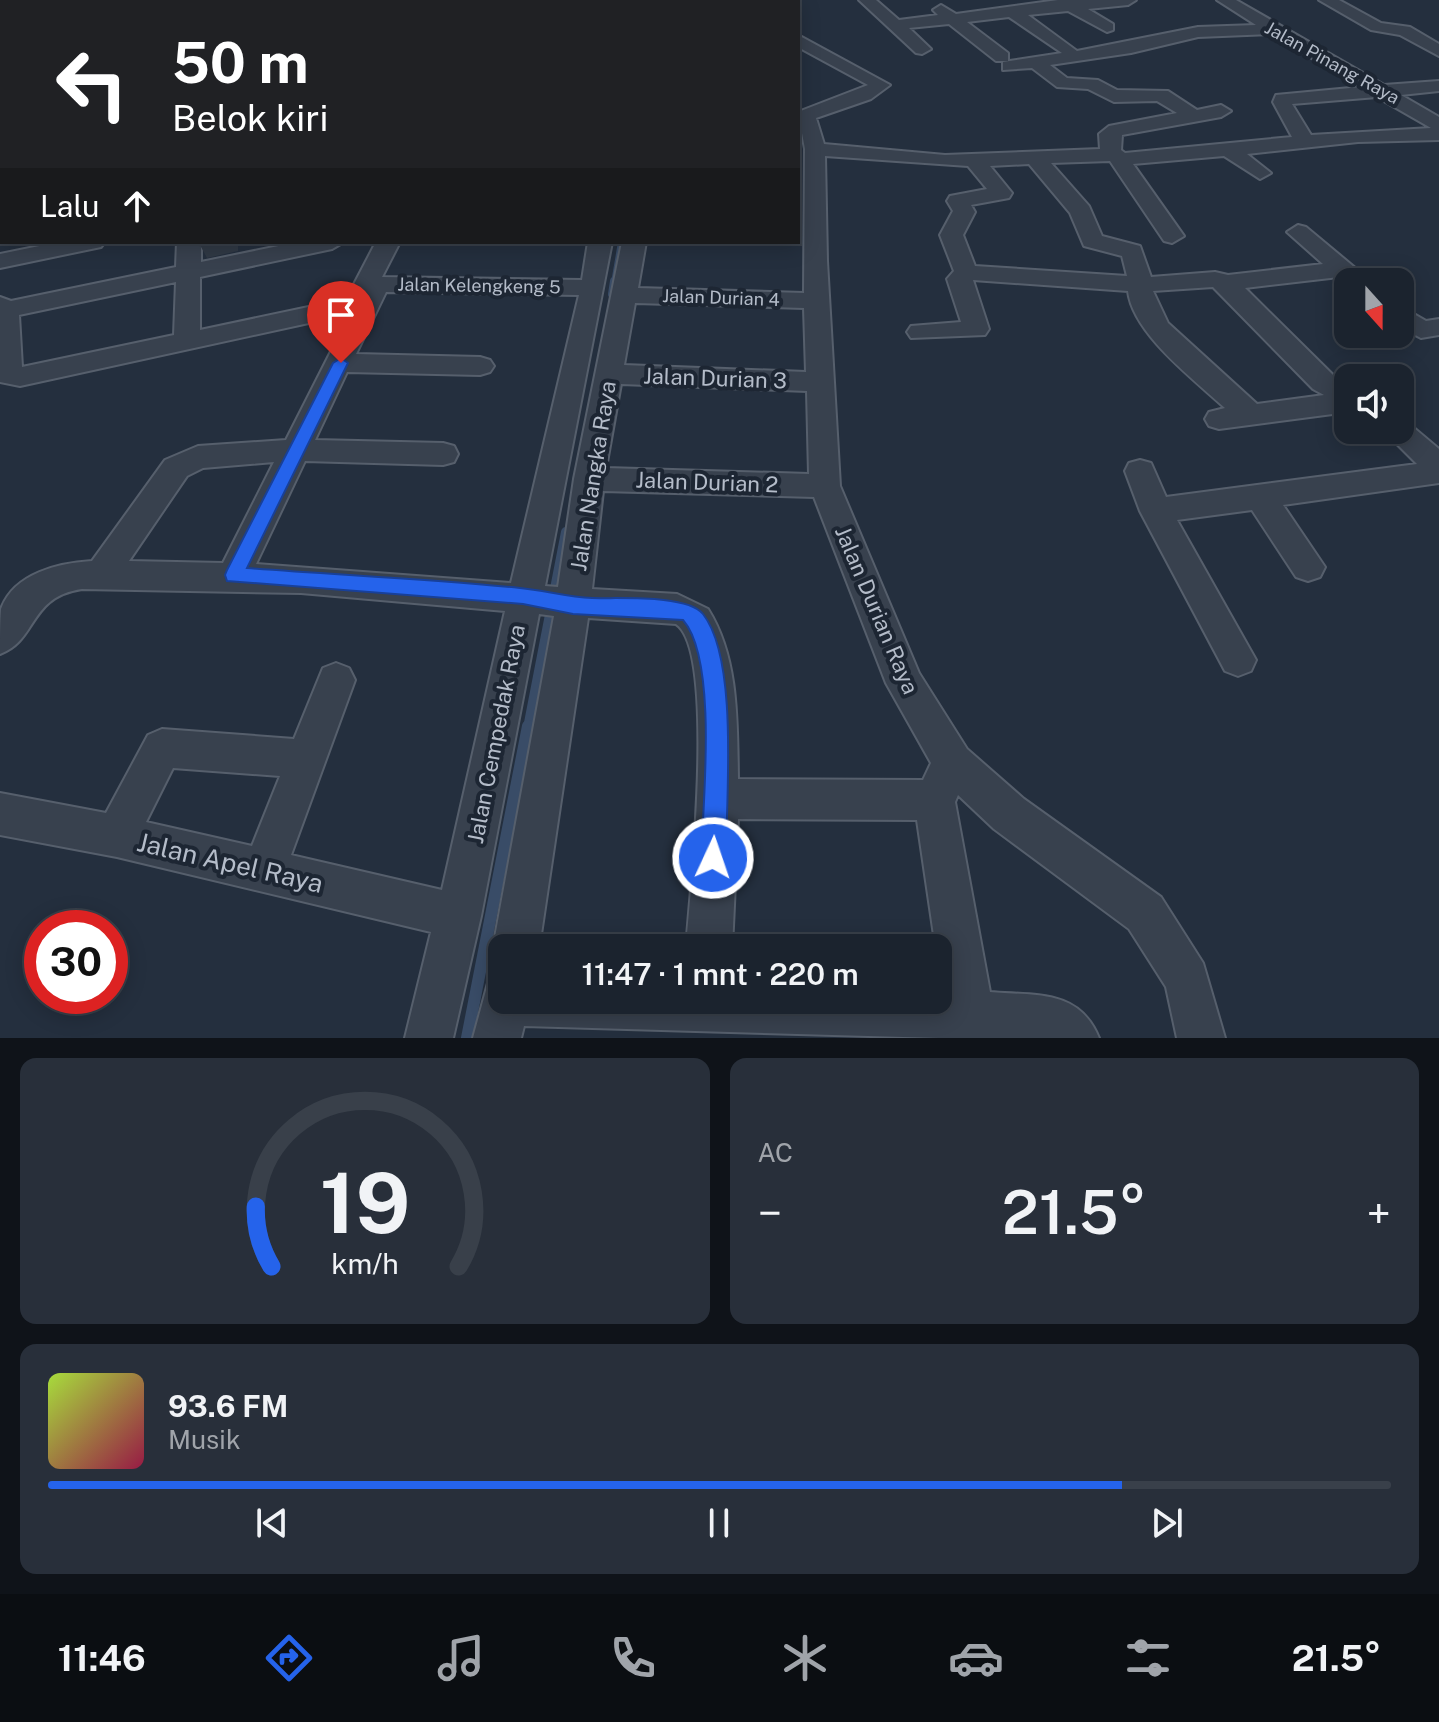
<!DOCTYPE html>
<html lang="id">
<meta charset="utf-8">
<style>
:root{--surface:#1b232e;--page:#282f3a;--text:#f1f3f6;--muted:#a0a4aa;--line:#39404a;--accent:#2563eb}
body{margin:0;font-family:"Public Sans",sans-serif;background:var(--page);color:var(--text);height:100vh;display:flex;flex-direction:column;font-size:30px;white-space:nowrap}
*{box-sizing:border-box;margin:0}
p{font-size:26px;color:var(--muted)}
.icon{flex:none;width:44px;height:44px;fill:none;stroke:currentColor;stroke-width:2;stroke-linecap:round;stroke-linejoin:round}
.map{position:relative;height:1038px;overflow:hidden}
.side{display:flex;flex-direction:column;gap:20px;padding:20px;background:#0f1319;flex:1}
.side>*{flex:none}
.guide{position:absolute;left:0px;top:0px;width:800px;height:244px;box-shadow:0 4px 20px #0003,0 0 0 2px var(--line);background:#202124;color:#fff;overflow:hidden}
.needle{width:52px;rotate:159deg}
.tools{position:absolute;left:1334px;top:268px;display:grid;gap:16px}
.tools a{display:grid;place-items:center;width:80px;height:80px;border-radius:16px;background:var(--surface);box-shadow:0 4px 20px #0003,0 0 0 2px var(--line);font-size:40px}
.speed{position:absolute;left:24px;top:910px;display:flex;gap:16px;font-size:40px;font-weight:700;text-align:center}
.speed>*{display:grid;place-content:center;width:104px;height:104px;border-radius:50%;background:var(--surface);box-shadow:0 4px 20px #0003,0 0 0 2px var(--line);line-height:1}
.speed .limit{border:12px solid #d22;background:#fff;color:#111}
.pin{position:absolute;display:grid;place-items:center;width:68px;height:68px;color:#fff;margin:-82px -34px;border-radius:50% 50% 50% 0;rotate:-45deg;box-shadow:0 0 8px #0007}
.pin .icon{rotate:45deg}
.me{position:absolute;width:88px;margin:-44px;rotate:3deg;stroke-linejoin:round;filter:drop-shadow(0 0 6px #0008)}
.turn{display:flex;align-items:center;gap:28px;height:168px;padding:0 40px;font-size:36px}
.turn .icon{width:104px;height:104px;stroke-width:2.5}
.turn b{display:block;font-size:56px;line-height:68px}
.then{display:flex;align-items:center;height:76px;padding:0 40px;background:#0003;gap:16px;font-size:30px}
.big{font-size:60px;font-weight:600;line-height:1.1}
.side .widget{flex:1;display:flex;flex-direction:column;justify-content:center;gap:12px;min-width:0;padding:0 28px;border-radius:16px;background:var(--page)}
.side .dial{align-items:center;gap:0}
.dial svg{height:208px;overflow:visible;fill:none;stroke:var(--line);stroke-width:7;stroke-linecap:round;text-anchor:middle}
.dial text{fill:var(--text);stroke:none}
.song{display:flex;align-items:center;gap:24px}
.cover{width:96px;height:96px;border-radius:12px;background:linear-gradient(135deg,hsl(80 70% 55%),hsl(340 70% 35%))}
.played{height:8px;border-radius:4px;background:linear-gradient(90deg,var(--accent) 80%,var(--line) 80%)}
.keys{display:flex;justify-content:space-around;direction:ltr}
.heat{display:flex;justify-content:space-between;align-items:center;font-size:44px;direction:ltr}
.side .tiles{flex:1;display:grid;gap:20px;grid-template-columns:1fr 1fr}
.widget:last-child{grid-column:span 2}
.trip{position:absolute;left:488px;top:934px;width:464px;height:80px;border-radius:16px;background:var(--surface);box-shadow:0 4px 20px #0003,0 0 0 2px var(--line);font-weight:600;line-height:80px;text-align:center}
.dock{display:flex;height:128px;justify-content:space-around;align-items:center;background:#0b0e12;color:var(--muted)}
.dock .icon{width:56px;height:56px}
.dock .selected{color:var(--accent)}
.dock b{font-size:36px;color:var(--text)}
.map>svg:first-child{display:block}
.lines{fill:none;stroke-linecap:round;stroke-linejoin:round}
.stream-far3{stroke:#394c67;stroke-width:6}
.stream-far2{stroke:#394c67;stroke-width:8}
.stream-far1{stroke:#394c67;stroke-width:10}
.stream{stroke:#394c67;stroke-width:12}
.minor-casing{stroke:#565f6c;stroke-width:4}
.minor{fill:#38414e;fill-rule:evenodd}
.shaded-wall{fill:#303945}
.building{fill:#455162;stroke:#303945;stroke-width:2}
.route{fill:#2563eb;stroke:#184099;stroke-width:2}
.labels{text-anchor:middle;stroke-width:8;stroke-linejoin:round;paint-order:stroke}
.far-street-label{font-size:18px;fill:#b4bcc9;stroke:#1d2633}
.street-label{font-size:22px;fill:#b4bcc9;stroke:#1d2633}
.near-street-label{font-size:26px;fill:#b4bcc9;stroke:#1d2633}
</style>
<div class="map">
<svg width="1439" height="1038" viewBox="0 0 1439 1038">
<rect width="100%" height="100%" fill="#242f3e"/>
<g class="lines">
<path class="stream-far3" d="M614,283l7,-41"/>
<path class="stream-far2" d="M612,294l2,-13"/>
<path class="stream-far1" d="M528,728l38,-196"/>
<path class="stream" d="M467,1038l61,-312"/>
<g class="minor-casing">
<path id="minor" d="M46,0h16l1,2h-16z
M296,0h16l2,2h-16z
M382,0h16l2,2h-16z
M413,0h17l2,2h-17z
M712,0h17l2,2h-17z
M859,0h17l23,20 39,-5 -5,-5 8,-5 15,9 102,-14h78l-8,5 -40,4 25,15v6l-6,2 -39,-21 -40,4 49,36 121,-24 58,-2 -39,-25h19l148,85 55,-4v10l-38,4 38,22v23l-81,2 -111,12 24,19 -11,6 -36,-23 -91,8 51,72 -12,7 -8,-2 -54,-80 -59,2 38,43 13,30 38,10 11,31 64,-5 13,3 95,-11 -36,-32 11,-7 8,2 60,50 -3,5 -15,1 -9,-6 -94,11 88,87 15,9v28l-129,17 -10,-3 -4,-7 4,-7 16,-4c-30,-28 -92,-74 -97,-117l-155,-11 16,49 -4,6 -74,3 -4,-6 4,-6 50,-4 -14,-43 7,-8 -14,-36 13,-24 -6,-10 3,-5 37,-7 -19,-23 -143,-10 2,105 13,225 79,187 48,76 57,50 137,98 42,66 22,75h-48l-11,-51 -37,-58 -135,-100 -36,-34 -3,7 35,190c46,4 89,-3 109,46h-160l-415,-12 -3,12h-48l15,-55 14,-5v22h436v-10h4l-25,-170 -179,-1 -6,129h-46c4,-52 31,-297 -10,-324l-88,-6 -49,330h-37v17l-9,-17 61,-332 -15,-2 -58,302 -28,122h-48l26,-106 -314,-75 -117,-22v-42l106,20 42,-78 14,-6 132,10 29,-71 13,-5 13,5 6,12 -64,175 151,35 63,-279 -204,-18 -219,-4c-54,8 -44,51 -82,65 0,-13 0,-33 1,-45 13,-36 58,-46 91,-48l73,-101 33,-14 88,-6 64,-126 -330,72 -20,-4v-85l11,4 165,-34 1,-25h24v20l97,-20h46l-12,7 -132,28v53l137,-29 14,-11 25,-48h24l-18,35 200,3 6,-38h24l-67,344 13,1 16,-108 48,-237h24l-8,46 166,5 1,-144 -7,-37 70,-27 -70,-38v-12l92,50 -19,14 -55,19 8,26 121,11 155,-6 -1,-15 10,-8 68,-13 -20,-12 -43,1 -26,-13 -31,-2 -25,-19 -29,2v-8l59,-9 -53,-36 -42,5 41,31v8h-12l-47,-37 -40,4 22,21 -9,5 -6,-1zM1271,34l90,53 -85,8 -3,7 19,35 -167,16 -4,-3 1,-15 99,-18 10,-6 -10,-6 -24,5 -29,-19 -51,-1 -19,-10 -31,-2 -17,-13 81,-12 67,-16zM1377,97l54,31 -120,7 -19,-31zM1029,164l41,49 14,33 38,10 5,20 -152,-10 -12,-31 12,-23 -4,-7 38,-7 3,-5 -22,-27zM176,282l-2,53 -152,32 -3,-52zM1213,287l100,102 11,6 -67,9 -89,-81 -15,-32zM386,292l193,3 -68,288 -255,-19 49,-103 138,4 11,-3 4,-8 -4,-8 -11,-3 -128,-3 32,-68 133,3 10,-3 4,-6 -4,-6 -10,-3 -124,-3zM635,303l169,5 2,64 -182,-7zM621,384l186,7 2,83 -203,-6zM274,462l-51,101 -94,-2 58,-85 16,-8zM603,491l211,6 72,186 45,80 -8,17 -185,-1c-1,-57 1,-121 -30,-170l-31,-15 -85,-5zM173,768l107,8 -28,70 -106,-24z
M1319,0h20l42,23 29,4 29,17v12l-39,-21 -29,-5z
M2,30v11h-2v-10z
M0,101h2v12h-2z
M0,199h2v14h-2z
M59,242h46l-4,5 -101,21v-14z
M1400,306l26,15 13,-2v16l-18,3 -21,-11z
M1400,420l8,3 31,26v34l-156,22 42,62 -5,10 -12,4 -12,-4 -44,-67 -75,10 79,140 -5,11 -13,5 -13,-5 -85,-160 -15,-40 4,-8 11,-3 11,3 15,34 251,-33 -34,-34h17z"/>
</g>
<use href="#minor" class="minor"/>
</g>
<path class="shaded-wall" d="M215,242h23v9l-31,7 -7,-13z"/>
<path class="building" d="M0,0h44l1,2h-43v14l-2,1z
M200,242h15l-15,3z"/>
<path class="route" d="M341,358l7,5 -101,205c91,7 182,11 273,20 24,2 47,9 72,10 25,1 95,-4 111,16 36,46 23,185 23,244l-4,9 -9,4 -8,-4 -4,-9c2,-54 17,-198 -18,-238l-110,-6 -50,-10 -296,-23 -2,-6 2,-5 106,-207z"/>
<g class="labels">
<g class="far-street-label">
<text transform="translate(1332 63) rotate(29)" y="6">Jalan Pinang Raya</text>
<text transform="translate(479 286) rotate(1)" y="6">Jalan Kelengkeng 5</text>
<text transform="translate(721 298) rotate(2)" y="6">Jalan Durian 4</text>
</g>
<g class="street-label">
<text transform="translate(715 378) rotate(2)" y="8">Jalan Durian 3</text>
<text transform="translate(593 476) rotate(-81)" y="8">Jalan Nangka Raya</text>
<text transform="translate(707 482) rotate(2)" y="8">Jalan Durian 2</text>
<text transform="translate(877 610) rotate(67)" y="8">Jalan Durian Raya</text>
<text transform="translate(496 734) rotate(-79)" y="8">Jalan Cempedak Raya</text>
</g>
<g class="near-street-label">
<text transform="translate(230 863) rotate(13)" y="9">Jalan Apel Raya</text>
</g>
</g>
</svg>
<div class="tools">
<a><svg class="needle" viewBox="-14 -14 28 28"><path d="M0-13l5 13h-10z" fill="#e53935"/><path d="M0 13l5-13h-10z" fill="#a0a4aa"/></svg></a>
<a><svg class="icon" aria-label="sound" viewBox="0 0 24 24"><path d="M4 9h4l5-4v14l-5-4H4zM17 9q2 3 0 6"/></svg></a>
</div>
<div class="speed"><div class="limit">30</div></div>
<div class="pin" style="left:341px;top:363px;background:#d93025"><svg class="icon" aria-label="arrive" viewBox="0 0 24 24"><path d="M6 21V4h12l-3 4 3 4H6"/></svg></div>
<svg class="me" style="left:713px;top:858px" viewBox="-20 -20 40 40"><circle r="17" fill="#2563eb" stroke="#fff" stroke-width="3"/><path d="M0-11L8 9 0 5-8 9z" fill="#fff"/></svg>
<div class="trip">11:47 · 1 mnt · 220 m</div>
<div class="guide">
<div class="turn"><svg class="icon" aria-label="left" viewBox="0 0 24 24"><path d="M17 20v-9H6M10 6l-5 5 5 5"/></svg><div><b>50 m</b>Belok kiri</div></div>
<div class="then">Lalu<svg class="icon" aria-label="ahead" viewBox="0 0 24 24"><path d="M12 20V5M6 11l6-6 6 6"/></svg></div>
</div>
</div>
<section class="side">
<div class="tiles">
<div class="widget dial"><svg viewBox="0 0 100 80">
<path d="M14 69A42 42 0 1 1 86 69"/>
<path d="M14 69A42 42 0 0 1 8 46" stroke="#2563eb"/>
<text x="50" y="56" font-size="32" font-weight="700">19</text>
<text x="50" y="72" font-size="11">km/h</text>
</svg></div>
<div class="widget"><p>AC</p>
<div class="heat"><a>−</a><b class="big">21.5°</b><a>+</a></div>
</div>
<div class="widget">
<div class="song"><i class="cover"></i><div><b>93.6 FM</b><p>Musik</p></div></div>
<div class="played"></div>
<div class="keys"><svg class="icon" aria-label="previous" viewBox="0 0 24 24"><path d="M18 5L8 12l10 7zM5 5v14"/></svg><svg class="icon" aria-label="pause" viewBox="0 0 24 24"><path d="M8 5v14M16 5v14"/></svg><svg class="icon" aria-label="next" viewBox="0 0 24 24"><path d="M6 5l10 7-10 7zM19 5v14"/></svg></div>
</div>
</div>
</section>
<nav class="dock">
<b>11:46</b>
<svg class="icon selected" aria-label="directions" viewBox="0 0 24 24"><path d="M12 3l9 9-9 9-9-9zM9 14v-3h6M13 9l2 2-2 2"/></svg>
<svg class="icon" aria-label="music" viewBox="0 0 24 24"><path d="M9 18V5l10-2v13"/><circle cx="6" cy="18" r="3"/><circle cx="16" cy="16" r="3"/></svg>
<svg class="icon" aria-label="phone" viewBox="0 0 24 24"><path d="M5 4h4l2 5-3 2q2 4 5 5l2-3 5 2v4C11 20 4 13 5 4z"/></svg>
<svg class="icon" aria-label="climate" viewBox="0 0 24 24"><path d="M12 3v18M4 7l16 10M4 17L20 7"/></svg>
<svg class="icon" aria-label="car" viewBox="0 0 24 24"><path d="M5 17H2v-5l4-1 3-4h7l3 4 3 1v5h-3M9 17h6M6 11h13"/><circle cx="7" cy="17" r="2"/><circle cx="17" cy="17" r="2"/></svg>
<svg class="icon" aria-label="filters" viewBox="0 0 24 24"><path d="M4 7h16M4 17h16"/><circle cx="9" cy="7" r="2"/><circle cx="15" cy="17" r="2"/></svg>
<b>21.5°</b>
</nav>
